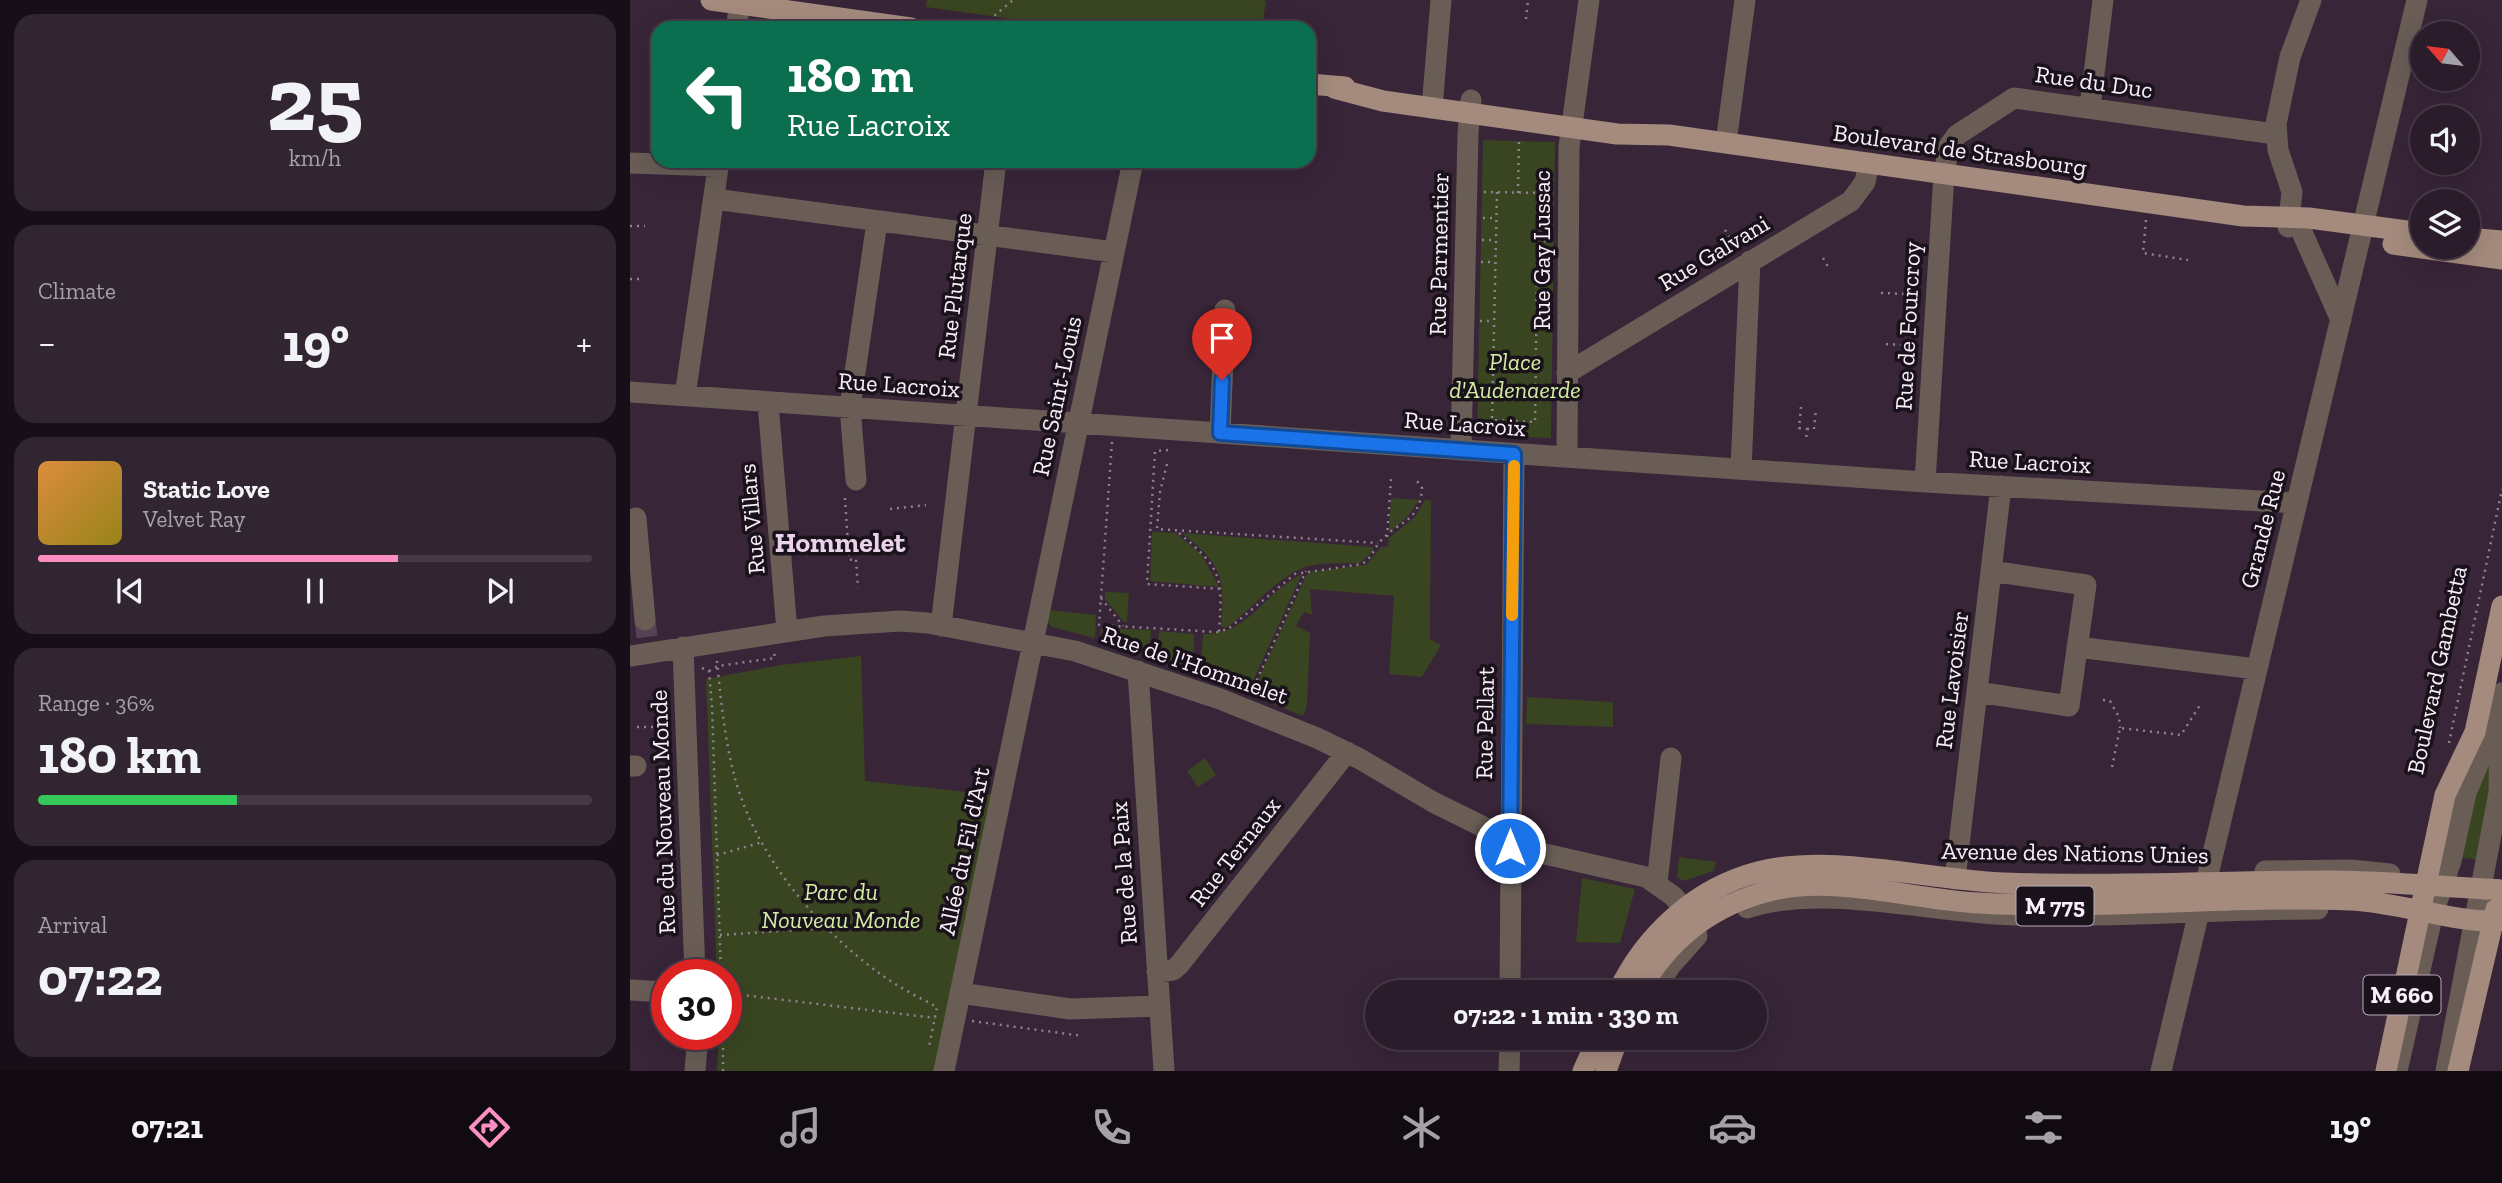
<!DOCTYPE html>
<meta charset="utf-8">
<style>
:root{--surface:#2a1c2a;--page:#322532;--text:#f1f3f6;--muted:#a5a1a8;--line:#463a47;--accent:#fc8fc1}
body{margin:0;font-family:"Zilla Slab",serif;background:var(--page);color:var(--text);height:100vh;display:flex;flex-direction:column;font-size:26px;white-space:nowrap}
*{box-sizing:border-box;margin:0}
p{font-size:23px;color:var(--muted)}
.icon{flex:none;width:38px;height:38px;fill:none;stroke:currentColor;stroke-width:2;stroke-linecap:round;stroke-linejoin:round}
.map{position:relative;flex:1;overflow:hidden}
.side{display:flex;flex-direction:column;gap:14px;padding:14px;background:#170f17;width:630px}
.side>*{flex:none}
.guide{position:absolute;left:21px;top:21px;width:665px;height:147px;border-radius:21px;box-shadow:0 7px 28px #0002,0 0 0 2px var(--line);background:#0b6e4f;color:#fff;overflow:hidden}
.needle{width:46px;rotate:298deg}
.controls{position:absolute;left:1780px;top:21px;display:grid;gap:14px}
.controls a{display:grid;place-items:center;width:70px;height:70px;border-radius:50%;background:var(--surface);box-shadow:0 7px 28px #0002,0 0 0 2px var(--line);font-size:35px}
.speed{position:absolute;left:21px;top:959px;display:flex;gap:14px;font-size:35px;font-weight:700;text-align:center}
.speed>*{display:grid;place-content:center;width:91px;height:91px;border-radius:50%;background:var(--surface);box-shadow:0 7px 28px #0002,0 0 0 2px var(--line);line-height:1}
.speed .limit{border:10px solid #d22;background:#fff;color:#111}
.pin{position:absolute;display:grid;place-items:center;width:60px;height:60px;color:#fff;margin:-72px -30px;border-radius:50% 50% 50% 0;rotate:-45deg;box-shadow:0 0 7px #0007}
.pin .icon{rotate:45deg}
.me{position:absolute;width:77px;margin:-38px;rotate:0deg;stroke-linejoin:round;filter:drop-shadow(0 0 5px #0008)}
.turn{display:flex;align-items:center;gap:24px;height:147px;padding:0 21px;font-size:32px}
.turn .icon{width:91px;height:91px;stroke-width:2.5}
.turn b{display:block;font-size:49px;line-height:60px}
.big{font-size:52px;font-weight:700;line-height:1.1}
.side .card{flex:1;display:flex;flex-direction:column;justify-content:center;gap:10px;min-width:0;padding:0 24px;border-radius:21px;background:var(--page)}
.side .dial{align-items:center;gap:0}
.dial b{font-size:91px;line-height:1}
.song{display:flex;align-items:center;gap:21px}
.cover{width:84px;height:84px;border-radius:10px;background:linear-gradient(135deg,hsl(30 70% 55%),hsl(50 70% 35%))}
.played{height:7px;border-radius:4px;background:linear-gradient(90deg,var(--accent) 65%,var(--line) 65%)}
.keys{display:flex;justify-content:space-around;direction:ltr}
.heat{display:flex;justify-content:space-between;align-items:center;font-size:38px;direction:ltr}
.charge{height:10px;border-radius:5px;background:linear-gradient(90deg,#34c759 36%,var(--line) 0)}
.trip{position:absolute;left:735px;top:980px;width:402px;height:70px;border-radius:35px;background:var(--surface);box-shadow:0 7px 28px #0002,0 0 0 2px var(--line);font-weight:700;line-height:70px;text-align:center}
.menu{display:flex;height:112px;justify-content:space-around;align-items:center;background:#110b11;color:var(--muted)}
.menu .icon{width:49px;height:49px}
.menu .selected{color:var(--accent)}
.menu b{font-size:32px;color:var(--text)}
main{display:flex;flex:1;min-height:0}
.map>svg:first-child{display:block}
.green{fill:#394520}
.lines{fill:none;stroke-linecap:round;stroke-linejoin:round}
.minor-tunnel{stroke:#554355;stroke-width:21;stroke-dasharray:21 10;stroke-linecap:butt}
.path{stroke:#918191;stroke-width:2.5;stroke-dasharray:2 5;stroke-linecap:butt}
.minor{stroke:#695d56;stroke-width:21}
.major{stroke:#a48b7d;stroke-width:21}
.route-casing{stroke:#114b97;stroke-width:18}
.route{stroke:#1a73e8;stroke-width:12}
.slow{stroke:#f59e0b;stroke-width:12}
.labels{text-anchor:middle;stroke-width:7;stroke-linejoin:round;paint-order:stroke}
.shield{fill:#1a121a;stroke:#b8acb8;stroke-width:2}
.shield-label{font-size:23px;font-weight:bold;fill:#fbeefb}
.street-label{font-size:24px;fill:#fbeefb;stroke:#1a121a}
.park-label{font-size:24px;font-style:italic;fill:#d3eda4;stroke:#1a121a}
.quarter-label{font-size:28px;font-weight:bold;fill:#ead2ea;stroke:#1a121a}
</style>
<main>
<section class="side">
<div class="card dial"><b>25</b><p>km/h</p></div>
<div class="card"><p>Climate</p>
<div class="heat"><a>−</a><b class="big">19°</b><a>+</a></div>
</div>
<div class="card">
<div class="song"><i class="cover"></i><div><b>Static Love</b><p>Velvet Ray</p></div></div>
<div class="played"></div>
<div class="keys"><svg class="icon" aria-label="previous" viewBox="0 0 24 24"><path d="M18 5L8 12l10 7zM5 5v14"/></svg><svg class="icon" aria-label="pause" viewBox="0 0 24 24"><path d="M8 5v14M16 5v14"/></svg><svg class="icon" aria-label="next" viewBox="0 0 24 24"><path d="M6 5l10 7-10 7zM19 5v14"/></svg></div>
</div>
<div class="card"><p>Range · 36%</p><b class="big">180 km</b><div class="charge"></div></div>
<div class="card"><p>Arrival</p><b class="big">07:22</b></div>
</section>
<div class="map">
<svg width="1872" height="1071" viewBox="0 0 1872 1071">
<rect width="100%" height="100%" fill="#382538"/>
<path class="green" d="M297,0h334l5,1 -4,27h-188l-148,-21z
M853,140l72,2 -4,296 -74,-3z
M761,498l28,2 -11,16 -19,17z
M795,500h6l-1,139 11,6 -19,32 -33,-3 5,-78 -84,-7 2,26 -8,-3 -8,14 14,7 -3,72 -4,11 -52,-21 57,-123 58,-7 15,-18h7l1,-9 26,-21z
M522,532l24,1 26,22 17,32 -69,-6z
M552,533l190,14 2,3 -14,13c-17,1 -40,-1 -55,4 -31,12 -52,42 -79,61l-5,-1c4,-51 2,-61 -39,-94z
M672,574l-54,118 -38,-15 -1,-15h-8l2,-28c47,0 59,-40 99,-60z
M475,592l24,1 -2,29h-3l-19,-23z
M418,610l48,5 -1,23 -43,-11 -4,-5z
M471,628l50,2 -2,27 -49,-15z
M529,631l35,3 -1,37 -36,-12z
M231,656l4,125 130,14 -59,276h-219l2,-37h7v-59h-9l-11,-296 75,-14z
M897,697l86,5v25l-87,-3z
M1865,746l-15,114 -24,-3 15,-70z
M575,758l11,17 -18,12 -11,-16z
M1049,857l37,5 -3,9 -29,10 -7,-4z
M952,878l53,11 -15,54 -44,-1z"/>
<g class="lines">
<path class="minor-tunnel" d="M15,620l2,17"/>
<path class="path" d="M896,19l2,-19
M358,28l6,-12 19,-16
M854,192l67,1
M867,192l-5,228 43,2 3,-229
M888,193l1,-56
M853,218h13
M908,219h14
M1516,220l-3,33 45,7
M0,226h15
M1095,230l5,8
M852,240h14
M907,241h14
M1193,258l7,12
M851,262h14
M907,262l14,1
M0,279h14
M1251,293l25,1
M850,321h14
M906,321l14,1
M1256,344l15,1
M849,386l14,1
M906,386l14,1
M1171,407l-2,21 8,1 -1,12
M1177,429h7l2,-20
M482,442l-13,183 118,7 11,-3 67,-55 67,-10c10,-6 10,-12 17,-21 18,-23 41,-19 43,-55l-5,-7
M538,450l-13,1 -8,133 75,5
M537,464l-7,28 -3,37 221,14
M215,498l4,62 7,-1 2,29
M260,509l36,-4
M549,533c43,36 44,43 40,99
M757,537l4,-58
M471,598l22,28
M87,661c4,41 8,82 19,121 22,77 85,151 150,196 16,11 34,20 51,29l-8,40
M72,668l7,3 3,35 9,269
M79,671l9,-5 57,-8 -1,-6
M621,693l55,-122
M1473,700l7,1 9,16 1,11
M7,727h16
M1819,743l53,-254
M1482,767l8,-39 61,7 19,-30
M87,855l46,-13
M90,935l107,-7
M96,993l209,25
M342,1021l111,15
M93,1034v37
M937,1038l3,7 5,1"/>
<path class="minor" d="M106,28l4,-24
M1460,107l13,-107
M802,108l9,-108
M1096,143l19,-143
M0,163l88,3
M84,199l400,53
M1658,227l4,-35 -14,-42 -2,-26 14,-67 21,-57
M1671,230l40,90
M937,373l284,-172 14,-19 4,-19
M0,392l1295,90 371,21
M55,396l34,-235
M138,403l19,228
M590,433l5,-123
M831,450l7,-317 3,-33
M937,457l2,-310 20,-147
M1111,469l9,-208
M226,480l-6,-73 27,-185
M1295,482l19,-308 5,-28 8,-11 57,-37 261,36
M6,518l9,102
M311,626l55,-465
M53,647l12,328
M1447,647l179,22
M0,656l194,-30 76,-5 28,2 147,28 145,48 97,39 43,21 73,43 99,49 114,26 27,19 23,26
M508,671l26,400
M1347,692l92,14 17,-121 -95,-14
M0,766h6
M1635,871l86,-1 39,4
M1325,879l46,-393
M1027,883l14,-125
M1117,908c76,-25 186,5 268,7 101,3 202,-6 303,-6
M527,972l16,-2 6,-5 168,-213
M0,990l37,2
M880,992l4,-538
M1023,992l18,-27 26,-29
M330,993l110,16 89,-3
M65,1071l3,-37
M314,1071l189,-910
M879,1071l1,-33
M1531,1071l256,-1071
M1767,1071l36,-158 18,-52 15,-68 24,-57 12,-43
M1816,1071l53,-278 1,-70"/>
<path class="major" d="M81,0l200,28
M679,84l36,3
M704,88l49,13 234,33 52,1 574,81 66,2 113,15
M1838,238l34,3
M1763,244l109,15
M988,992c27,-57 78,-104 140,-120 72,-19 170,8 247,11 107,4 215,-2 323,-2 58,0 116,6 174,9
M1009,992c29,-53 75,-88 134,-102 63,-15 142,10 206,13 124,7 247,-8 371,-3 51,2 101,23 152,21
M953,1071l15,-33
M976,1071l12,-33
M1756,1071l59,-276 30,-63 27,-126
M1828,1071l38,-162"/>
</g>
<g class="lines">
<g class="route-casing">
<path id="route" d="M592,380l-2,53 294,21 -4,394"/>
</g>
<use href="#route" class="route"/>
<path class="slow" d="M882,615l2,-149"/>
</g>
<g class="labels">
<g class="shield">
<rect x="1386.5" y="886.5" width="77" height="39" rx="5"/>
<rect x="1733.5" y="975.5" width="77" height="39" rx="5"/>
</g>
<g class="shield-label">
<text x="1425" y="914">M 775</text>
<text x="1772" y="1003">M 660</text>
</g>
<g class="street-label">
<text transform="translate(1464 82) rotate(8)" y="8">Rue du Duc</text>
<text transform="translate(1330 150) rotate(8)" y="8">Boulevard de Strasbourg</text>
<text transform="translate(912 250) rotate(-90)" y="8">Rue Gay Lussac</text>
<text transform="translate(1084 253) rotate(-31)" y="8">Rue Galvani</text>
<text transform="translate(809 254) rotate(-89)" y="8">Rue Parmentier</text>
<text transform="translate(325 286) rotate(-83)" y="8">Rue Plutarque</text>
<text transform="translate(1278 326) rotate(-87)" y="8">Rue de Fourcroy</text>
<text transform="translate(269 385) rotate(4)" y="8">Rue Lacroix</text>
<text transform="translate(427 396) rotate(-78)" y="8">Rue Saint-Louis</text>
<text transform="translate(835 424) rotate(4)" y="8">Rue Lacroix</text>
<text transform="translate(1400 462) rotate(3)" y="8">Rue Lacroix</text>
<text transform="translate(122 519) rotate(-95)" y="8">Rue Villars</text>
<text transform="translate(1633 529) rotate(-76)" y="8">Grande Rue</text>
<text transform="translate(565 665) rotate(19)" y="8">Rue de l'Hommelet</text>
<text transform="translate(1807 670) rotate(-78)" y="8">Boulevard Gambetta</text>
<text transform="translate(1322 680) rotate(-83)" y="8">Rue Lavoisier</text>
<text transform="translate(855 723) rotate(-89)" y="8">Rue Pellart</text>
<text transform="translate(33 812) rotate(-92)" y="8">Rue du Nouveau Monde</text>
<text transform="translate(334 851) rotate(-78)" y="8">Allée du Fil d'Art</text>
<text transform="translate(605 852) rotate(-52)" y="8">Rue Ternaux</text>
<text transform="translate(1445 853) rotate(1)" y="8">Avenue des Nations Unies</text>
<text transform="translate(494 873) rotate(-94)" y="8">Rue de la Paix</text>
</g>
<g class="park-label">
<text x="885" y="370">Place<tspan x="885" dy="28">d'Audenaerde</tspan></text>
<text x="211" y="900">Parc du<tspan x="211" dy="28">Nouveau Monde</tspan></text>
</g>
<g class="quarter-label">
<text x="210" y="552">Hommelet</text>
</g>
</g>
</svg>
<div class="controls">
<a><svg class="needle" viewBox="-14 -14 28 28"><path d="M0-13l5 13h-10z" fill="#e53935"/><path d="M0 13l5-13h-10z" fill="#a5a1a8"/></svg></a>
<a><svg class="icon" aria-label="sound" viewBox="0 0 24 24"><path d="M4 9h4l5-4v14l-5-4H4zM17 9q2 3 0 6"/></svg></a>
<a><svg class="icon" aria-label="layers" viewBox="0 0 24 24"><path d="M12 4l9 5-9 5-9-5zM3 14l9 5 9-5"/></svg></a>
</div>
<div class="speed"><div class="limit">30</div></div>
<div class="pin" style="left:592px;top:380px;background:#d93025"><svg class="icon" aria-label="arrive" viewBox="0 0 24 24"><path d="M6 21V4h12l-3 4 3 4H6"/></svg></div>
<svg class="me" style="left:880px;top:848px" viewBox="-20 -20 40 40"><circle r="17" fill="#1a73e8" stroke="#fff" stroke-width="3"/><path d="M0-11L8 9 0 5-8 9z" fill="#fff"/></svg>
<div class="trip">07:22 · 1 min · 330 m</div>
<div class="guide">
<div class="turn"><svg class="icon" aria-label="left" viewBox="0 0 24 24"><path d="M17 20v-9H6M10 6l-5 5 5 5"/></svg><div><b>180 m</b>Rue Lacroix</div></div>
</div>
</div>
</main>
<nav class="menu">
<b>07:21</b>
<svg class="icon selected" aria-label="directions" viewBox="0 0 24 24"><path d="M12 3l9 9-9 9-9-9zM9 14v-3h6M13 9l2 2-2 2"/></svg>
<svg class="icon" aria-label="music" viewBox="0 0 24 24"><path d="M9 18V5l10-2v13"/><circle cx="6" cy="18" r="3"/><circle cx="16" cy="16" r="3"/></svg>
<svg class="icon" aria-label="phone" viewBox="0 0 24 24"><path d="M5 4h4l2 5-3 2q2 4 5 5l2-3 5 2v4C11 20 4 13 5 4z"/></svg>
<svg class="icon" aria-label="climate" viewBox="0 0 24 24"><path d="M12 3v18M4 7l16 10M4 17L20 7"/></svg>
<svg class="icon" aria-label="car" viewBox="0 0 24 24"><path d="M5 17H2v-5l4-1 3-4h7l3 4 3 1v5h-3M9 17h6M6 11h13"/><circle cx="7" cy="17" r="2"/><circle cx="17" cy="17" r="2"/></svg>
<svg class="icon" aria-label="filters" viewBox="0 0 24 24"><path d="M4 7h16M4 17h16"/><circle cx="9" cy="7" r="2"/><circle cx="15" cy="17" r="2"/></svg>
<b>19°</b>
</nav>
